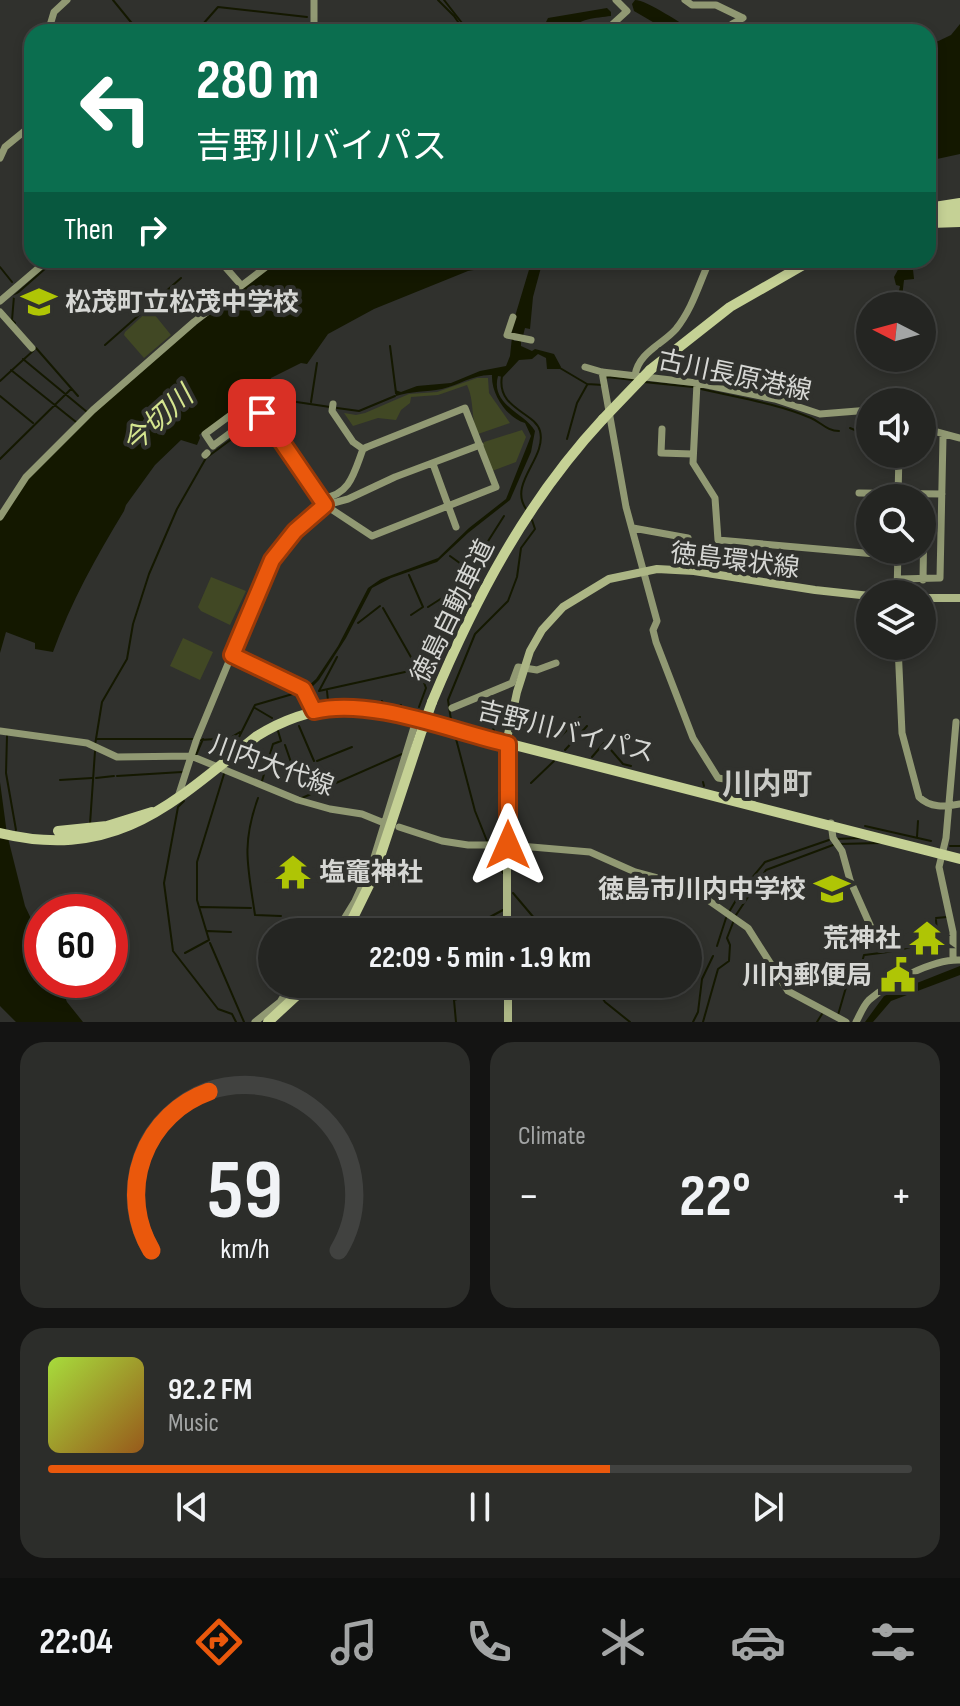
<!DOCTYPE html>
<meta charset="utf-8">
<style>
:root{--surface:#242522;--page:#2c2d2a;--text:#f1f3f6;--muted:#a3a5a5;--line:#414240;--accent:#ea580c}
body{margin:0;font-family:"Sofia Sans Condensed","Noto Sans JP",sans-serif;background:var(--page);color:var(--text);height:100vh;display:flex;flex-direction:column;font-size:30px;white-space:nowrap}
*{box-sizing:border-box;margin:0}
p{font-size:26px;color:var(--muted)}
.icon{flex:none;width:44px;height:44px;fill:none;stroke:currentColor;stroke-width:2;stroke-linecap:round;stroke-linejoin:round}
.map{position:relative;height:1022px;overflow:hidden}
.side{display:flex;flex-direction:column;gap:20px;padding:20px;background:#141413;flex:1}
.side>*{flex:none}
.hud{position:absolute;left:24px;top:24px;width:912px;height:244px;border-radius:24px;box-shadow:0 4px 12px #0003,0 0 0 2px var(--line);background:#0b6e4f;color:#fff;overflow:hidden}
.needle{width:52px;rotate:276deg}
.buttons{position:absolute;left:856px;top:292px;display:grid;gap:16px}
.buttons a{display:grid;place-items:center;width:80px;height:80px;border-radius:50%;background:var(--surface);box-shadow:0 4px 12px #0003,0 0 0 2px var(--line);font-size:40px}
.speed{position:absolute;left:24px;top:894px;display:flex;gap:16px;font-size:40px;font-weight:700;text-align:center}
.speed>*{display:grid;place-content:center;width:104px;height:104px;border-radius:50%;background:var(--surface);box-shadow:0 4px 12px #0003,0 0 0 2px var(--line);line-height:1}
.speed .limit{border:12px solid #d22;background:#fff;color:#111}
.pin{position:absolute;display:grid;place-items:center;width:68px;height:68px;color:#fff;margin:-34px;border-radius:16px;box-shadow:0 4px 12px #0006}
.me{position:absolute;width:88px;margin:-44px;rotate:0deg;stroke-linejoin:round;filter:drop-shadow(0 0 6px #0008)}
.turn{display:flex;align-items:center;gap:28px;height:168px;padding:0 40px;font-size:36px}
.turn .icon{width:104px;height:104px;stroke-width:2.5}
.turn b{display:block;font-size:56px;line-height:68px}
.then{display:flex;align-items:center;height:76px;padding:0 40px;background:#0003;gap:16px;font-size:30px}
.big{font-size:60px;font-weight:700;line-height:1.1}
.side .widget{flex:1;display:flex;flex-direction:column;justify-content:center;gap:12px;min-width:0;padding:0 28px;border-radius:24px;background:var(--page)}
.side .dial{align-items:center;gap:0}
.dial svg{height:208px;overflow:visible;fill:none;stroke:var(--line);stroke-width:7;stroke-linecap:round;text-anchor:middle}
.dial text{fill:var(--text);stroke:none}
.song{display:flex;align-items:center;gap:24px}
.cover{width:96px;height:96px;border-radius:12px;background:linear-gradient(135deg,hsl(80 70% 55%),hsl(30 70% 35%))}
.played{height:8px;border-radius:4px;background:linear-gradient(90deg,var(--accent) 65%,var(--line) 65%)}
.keys{display:flex;justify-content:space-around;direction:ltr}
.heat{display:flex;justify-content:space-between;align-items:center;font-size:44px;direction:ltr}
.side .tiles{flex:1;display:grid;gap:20px;grid-template-columns:1fr 1fr}
.widget:last-child{grid-column:span 2}
.trip{position:absolute;left:258px;top:918px;width:444px;height:80px;border-radius:40px;background:var(--surface);box-shadow:0 4px 12px #0003,0 0 0 2px var(--line);font-weight:700;line-height:80px;text-align:center}
.tabs{display:flex;height:128px;justify-content:space-around;align-items:center;background:#0e0f0e;color:var(--muted)}
.tabs .icon{width:56px;height:56px}
.tabs .on{color:var(--accent)}
.tabs b{font-size:36px;color:var(--text)}
.map>svg:first-child{display:block}
.green{fill:#414824}
.water{fill:#141800}
.lines{fill:none;stroke-linecap:round;stroke-linejoin:round}
.stream{stroke:#141800;stroke-width:2}
.secondary{stroke:#919973;stroke-width:7}
.primary{stroke:#acb685;stroke-width:8}
.highway{stroke:#c5d195;stroke-width:10}
.highway-bridge{stroke:#c5d195;stroke-width:10}
.route-casing{stroke:#983908;stroke-width:20}
.route{stroke:#ea580c;stroke-width:14}
.labels{text-anchor:middle;stroke-width:8;stroke-linejoin:round;paint-order:stroke}
.poi-label{font-size:26px;font-weight:bold;fill:#d6d7d4;stroke:#30312d;text-anchor:end}
.street-label{font-size:26px;fill:#d6d7d4;stroke:#30312d}
.water-label{font-size:28px;font-style:italic;fill:#d5e58f;stroke:#30312d}
.quarter-label{font-size:30px;font-weight:bold;fill:#c9cac6;stroke:#30312d}
</style>
<div class="map">
<svg width="960" height="1022" viewBox="0 0 960 1022">
<rect width="100%" height="100%" fill="#30312d"/>
<path class="green" d="M150,309l21,26 -27,23 -20,-23 1,-3z
M477,378h11l1,15 21,30 -32,11c-8,-17 -3,-32 -11,-49l-29,10 -27,2 -1,6 -9,7 -5,10 -18,-2 -25,8 -9,-13 12,2 9,-2 44,-19 28,-2z
M522,430l4,7 -10,25 -24,9 -10,-25 2,-4z
M211,577l35,14 -16,34 -29,-14 -3,-4z
M183,638l30,14 -13,28 -30,-14z"/>
<path class="water" d="M635,0c12,0 48,25 61,32h-26l-36,-21 -2,-7z
M607,8l4,4v4c-15,2 -33,2 -42,16h-43l20,-10 2,-4z
M960,24v130l-23,5 -4,7 -5,-1v-119l23,-11z
M283,260h260l-10,37 -3,32 -5,-1 -2,8 -13,-3 21,-70h-18l-45,8 -94,38 -46,25 -21,30 -6,-1 -30,15 -2,6 -70,51 1,3 -3,7 -16,-5 -26,25 -29,40 -2,6c-28,46 -53,91 -71,141l-18,-3v-6l-29,-11 -6,21v-132l30,-46 63,-62 68,-60 104,-83z
M900,260h12l2,19 -10,1 -3,26h-5l4,-20 -4,-1 -2,-8 6,-11z
M512,337l2,4h7v5l11,5 3,-2 19,5 7,13 -1,2h-13l-1,-11 -8,-4 -6,5 -13,1 -16,17 -5,-1c-8,29 27,37 37,55l-4,21 -21,48 -42,33 -31,29 -46,16 -19,10 -26,50 -27,42 -11,11 -2,-3 10,-9 22,-33 30,-58 13,-9 57,-21 31,-30 37,-29 25,-63 -6,-13c-16,-4 -34,-27 -33,-48 -18,-1 -33,10 -50,14 -16,3 -31,2 -46,7l-1,-6 6,2 16,-6 34,-3 29,-12 26,-5 4,-10z
M0,782l7,52 18,72 17,36v38h16l9,22 16,20h-67l-16,-16z
M960,966v9l-69,26 -18,21h-8l19,-26z"/>
<g class="lines">
<path class="stream" d="M113,0l26,32
M438,0l16,16 11,16
M444,0l25,32
M196,32l22,-25 89,10
M0,267l12,15
M15,323l-3,-3 2,-24 41,-36
M105,345l76,-67
M390,346l6,47
M36,348l42,48
M23,359l64,53
M560,368l27,16 16,1
M11,370l65,52
M502,376c-6,33 33,36 38,55 7,27 -32,52 -14,78
M606,379l1,-2 27,3
M0,381l34,-31
M644,382l49,5
M701,389c38,9 74,14 110,29 11,5 16,13 28,13
M0,396l33,27
M311,402l6,-39
M337,408l22,3 36,-15
M265,414l25,-13 40,6
M850,428l14,6 6,11
M567,439l10,-36 10,-18
M0,459l71,-70
M450,556l18,13
M471,568l33,-52
M409,575l14,32 -12,8
M428,607l25,-16 16,-21
M383,608l33,58
M358,623l22,-17
M337,657l-18,34 86,-19
M327,691l1,10
M485,698l9,33
M382,701l1,2
M419,707l7,-19 -6,-16
M255,708l17,10
M397,708l4,-3
M451,720l-3,-20 27,-66 33,-33 9,-24 4,-29 14,-19 -3,-9
M299,726l15,35
M455,735l20,76 12,30
M7,736l-1,37 10,57
M560,737l20,-20
M96,739h98
M200,740l30,-2 10,-6
M605,743l18,21 8,2
M95,745l7,-43 25,-43 6,-35 16,-50 28,-65 29,-51 54,-40
M285,745l8,23
M565,750l22,-24
M224,752l15,-15 16,-32 48,-14
M196,755l7,-16
M592,757l12,-14
M317,761l35,-14
M117,776l65,-4
M96,778l18,-2
M60,780l32,-2
M262,781l11,-37 8,-3 -3,-10
M703,782l1,4
M531,783l23,-22
M258,798c-17,47 -10,69 -3,117l26,1
M302,798l100,-44
M184,801l-6,6 -14,76 9,68 45,58 14,5 4,8
M90,824l5,-73
M865,826l66,15
M917,837l1,-16
M835,839l26,-1
M839,844l42,-1
M950,846h10
M490,847l13,26
M513,893l33,39
M200,907l51,1
M729,912l13,-22 23,-28 64,-22
M736,915l30,-45 67,-25
M936,918l11,-1
M207,931l24,1
M478,932l10,-14 15,-8
M210,943l34,79
M717,946l9,-28
M185,953l24,-13 -12,-40v-38l27,-88
M854,967l8,-5 2,-7c16,-2 38,-4 52,-10v-11l21,-3 -1,-11
M593,984l12,18 25,20
M838,1015l13,-45
M456,1022l-2,-22 6,-2 -3,-14
M693,1022l5,-10 4,-33 11,-23
M703,1022l15,-53 11,-8 1,-16 -3,-7 7,-18
M817,1022l5,-8"/>
<path class="secondary" d="M685,0l7,5h24l27,13
M743,18l-11,6 11,8
M48,32l6,-20 13,-12
M314,32v-32
M604,32l23,-21 -11,-11
M0,158l5,-11 27,-22
M219,260l22,25
M894,260l1,2
M0,301l48,-41
M0,312l32,36
M513,317l-6,18 24,5
M585,367l17,5 95,11 78,16 45,15 50,-4
M602,372l24,135 31,114 -4,9 3,12 37,96 25,40 26,4 5,3 3,17
M635,375c4,-23 27,-30 41,-46 17,-21 23,-46 34,-69
M697,383l-4,80 22,35 3,42 180,16
M333,404l-1,7 21,31 10,7
M922,428l38,10
M662,429l-1,24 31,1
M214,445l46,-34
M205,455l2,-2
M433,464l23,63
M859,493l83,1
M898,496l1,-42
M323,498c27,-3 31,-25 40,-49l4,-2 98,-39 31,79 -124,49 -47,-31
M326,505l22,-6 47,-22 85,-32
M0,517l26,-40 67,-67 101,-88 81,-62
M633,528l55,10
M898,579l42,-1 3,-141
M923,580l1,-66
M897,594l1,-44
M898,646l4,87 17,64c11,11 26,10 41,7
M232,655l68,32 8,8 6,16
M452,708l60,-25 6,-16 19,3 19,-7
M0,731l87,12 30,14 74,-1 107,44 32,9 32,5 27,11
M178,797l18,-56 70,-169 21,-33 38,-34 -74,-105 -46,34 8,12
M831,823l2,15 9,13 8,29 28,63
M399,827l43,14 26,4h40l82,7 45,20 41,11 29,15 43,30 40,63 58,31
M336,932l19,-31 17,-37 42,-137
M953,960v-28l-14,-65 7,-29 10,-116
M255,1022l25,-20 11,-18
M856,1022c4,-7 7,-16 13,-22 21,-18 63,-41 91,-40"/>
<path class="primary" d="M922,598h38
M507,932v-193l10,-47 13,-41 12,-21 21,-23 46,-28 48,-10 37,2 121,19 55,6
M508,984v38"/>
<path class="highway" d="M928,208l32,-5
M928,218l32,-6
M930,223l30,-1
M650,370l80,-63 82,-47
M432,702c43,-103 94,-200 171,-283
M58,831l49,-5 45,-14
M0,833c117,28 173,-30 257,-97 57,-35 97,-31 160,-16l543,139
M346,932l28,-57 48,-145
M268,1022l41,-38"/>
<path class="highway-bridge" d="M603,419l47,-49
M422,730l10,-28"/>
</g>
<g class="lines">
<g class="route-casing">
<path id="route" d="M262,413l63,92 -30,26 -23,29 -40,95 71,34 11,22c57,-14 137,20 194,33v101"/>
</g>
<use href="#route" class="route"/>
</g>
<defs>
<g id="school-bare" transform="scale(2.76)"><path d="M0-5L7-2L0 1L-7-2ZM-4 1L0 2.5L4 1V4Q0 6-4 4Z" fill="#afc505" stroke="#30312d" stroke-width="2.5" paint-order="stroke"/></g>
<g id="temple-bare" transform="scale(2.76)"><path d="M0-6L5-2H3V0L6.5 2.5H4V6H1.5V3h-3V6H-4V2.5H-6.5L-3 0V-2H-5Z" fill="#afc505" stroke="#30312d" stroke-width="2.5" paint-order="stroke"/></g>
<g id="civic-bare" transform="scale(2.76)"><path d="M-.6-6.5H3V-4.5H.6V-3L4-1V1h2V6H-6V1h2V-1L-.6-3ZM-1.2 2.5V6h2.4V2.5Z" fill="#afc505" stroke="#30312d" stroke-width="2.5" paint-order="stroke"/></g>
</defs>
<g fill-rule="evenodd">
<use href="#school-bare" x="39" y="302"/>
<use href="#temple-bare" x="293" y="872"/>
<use href="#school-bare" x="832" y="889"/>
<use href="#temple-bare" x="927" y="938"/>
<use href="#civic-bare" x="898" y="975"/>
</g>
<g class="labels">
<g class="poi-label">
<text x="65" y="311" text-anchor="start">松茂町立松茂中学校</text>
<text x="319" y="881" text-anchor="start">塩竈神社</text>
<text x="806" y="898">徳島市川内中学校</text>
<text x="901" y="947">荒神社</text>
<text x="872" y="984">川内郵便局</text>
</g>
<g class="street-label">
<text transform="translate(735 375) rotate(12)" y="9">古川長原港線</text>
<text transform="translate(735 560) rotate(7)" y="9">徳島環状線</text>
<text transform="translate(452 611) rotate(-64)" y="9">徳島自動車道</text>
<text transform="translate(566 731) rotate(14)" y="9">吉野川バイパス</text>
<text transform="translate(272 765) rotate(20)" y="9">川内大代線</text>
</g>
<g class="water-label">
<text transform="translate(157 419) rotate(-42)" y="10">今切川</text>
</g>
<g class="quarter-label">
<text x="767" y="794">川内町</text>
</g>
</g>
</svg>
<div class="buttons">
<a><svg class="needle" viewBox="-14 -14 28 28"><path d="M0-13l5 13h-10z" fill="#e53935"/><path d="M0 13l5-13h-10z" fill="#a3a5a5"/></svg></a>
<a><svg class="icon" aria-label="sound" viewBox="0 0 24 24"><path d="M4 9h4l5-4v14l-5-4H4zM17 9q2 3 0 6"/></svg></a>
<a><svg class="icon" aria-label="search" viewBox="0 0 24 24"><circle cx="10" cy="10" r="6"/><path d="M15 15l6 6"/></svg></a>
<a><svg class="icon" aria-label="layers" viewBox="0 0 24 24"><path d="M12 4l9 5-9 5-9-5zM3 14l9 5 9-5"/></svg></a>
</div>
<div class="speed"><div class="limit">60</div></div>
<div class="pin" style="left:262px;top:413px;background:#d93025"><svg class="icon" aria-label="arrive" viewBox="0 0 24 24"><path d="M6 21V4h12l-3 4 3 4H6"/></svg></div>
<svg class="me" style="left:508px;top:845px" viewBox="-20 -20 40 40"><path d="M0-17L14 15 0 8-14 15z" fill="#ea580c" stroke="#fff" stroke-width="4"/></svg>
<div class="trip">22:09 · 5 min · 1.9 km</div>
<div class="hud">
<div class="turn"><svg class="icon" aria-label="left" viewBox="0 0 24 24"><path d="M17 20v-9H6M10 6l-5 5 5 5"/></svg><div><b>280 m</b>吉野川バイパス</div></div>
<div class="then">Then<svg class="icon" aria-label="right" viewBox="0 0 24 24"><path d="M7 20v-9h11M14 6l5 5-5 5"/></svg></div>
</div>
</div>
<section class="side">
<div class="tiles">
<div class="widget dial"><svg viewBox="0 0 100 80">
<path d="M14 69A42 42 0 1 1 86 69"/>
<path d="M14 69A42 42 0 0 1 36 8" stroke="#ea580c"/>
<text x="50" y="56" font-size="32" font-weight="700">59</text>
<text x="50" y="72" font-size="11">km/h</text>
</svg></div>
<div class="widget"><p>Climate</p>
<div class="heat"><a>−</a><b class="big">22°</b><a>+</a></div>
</div>
<div class="widget">
<div class="song"><i class="cover"></i><div><b>92.2 FM</b><p>Music</p></div></div>
<div class="played"></div>
<div class="keys"><svg class="icon" aria-label="previous" viewBox="0 0 24 24"><path d="M18 5L8 12l10 7zM5 5v14"/></svg><svg class="icon" aria-label="pause" viewBox="0 0 24 24"><path d="M8 5v14M16 5v14"/></svg><svg class="icon" aria-label="next" viewBox="0 0 24 24"><path d="M6 5l10 7-10 7zM19 5v14"/></svg></div>
</div>
</div>
</section>
<nav class="tabs">
<b>22:04</b>
<svg class="icon on" aria-label="directions" viewBox="0 0 24 24"><path d="M12 3l9 9-9 9-9-9zM9 14v-3h6M13 9l2 2-2 2"/></svg>
<svg class="icon" aria-label="music" viewBox="0 0 24 24"><path d="M9 18V5l10-2v13"/><circle cx="6" cy="18" r="3"/><circle cx="16" cy="16" r="3"/></svg>
<svg class="icon" aria-label="phone" viewBox="0 0 24 24"><path d="M5 4h4l2 5-3 2q2 4 5 5l2-3 5 2v4C11 20 4 13 5 4z"/></svg>
<svg class="icon" aria-label="climate" viewBox="0 0 24 24"><path d="M12 3v18M4 7l16 10M4 17L20 7"/></svg>
<svg class="icon" aria-label="car" viewBox="0 0 24 24"><path d="M5 17H2v-5l4-1 3-4h7l3 4 3 1v5h-3M9 17h6M6 11h13"/><circle cx="7" cy="17" r="2"/><circle cx="17" cy="17" r="2"/></svg>
<svg class="icon" aria-label="filters" viewBox="0 0 24 24"><path d="M4 7h16M4 17h16"/><circle cx="9" cy="7" r="2"/><circle cx="15" cy="17" r="2"/></svg>
</nav>
